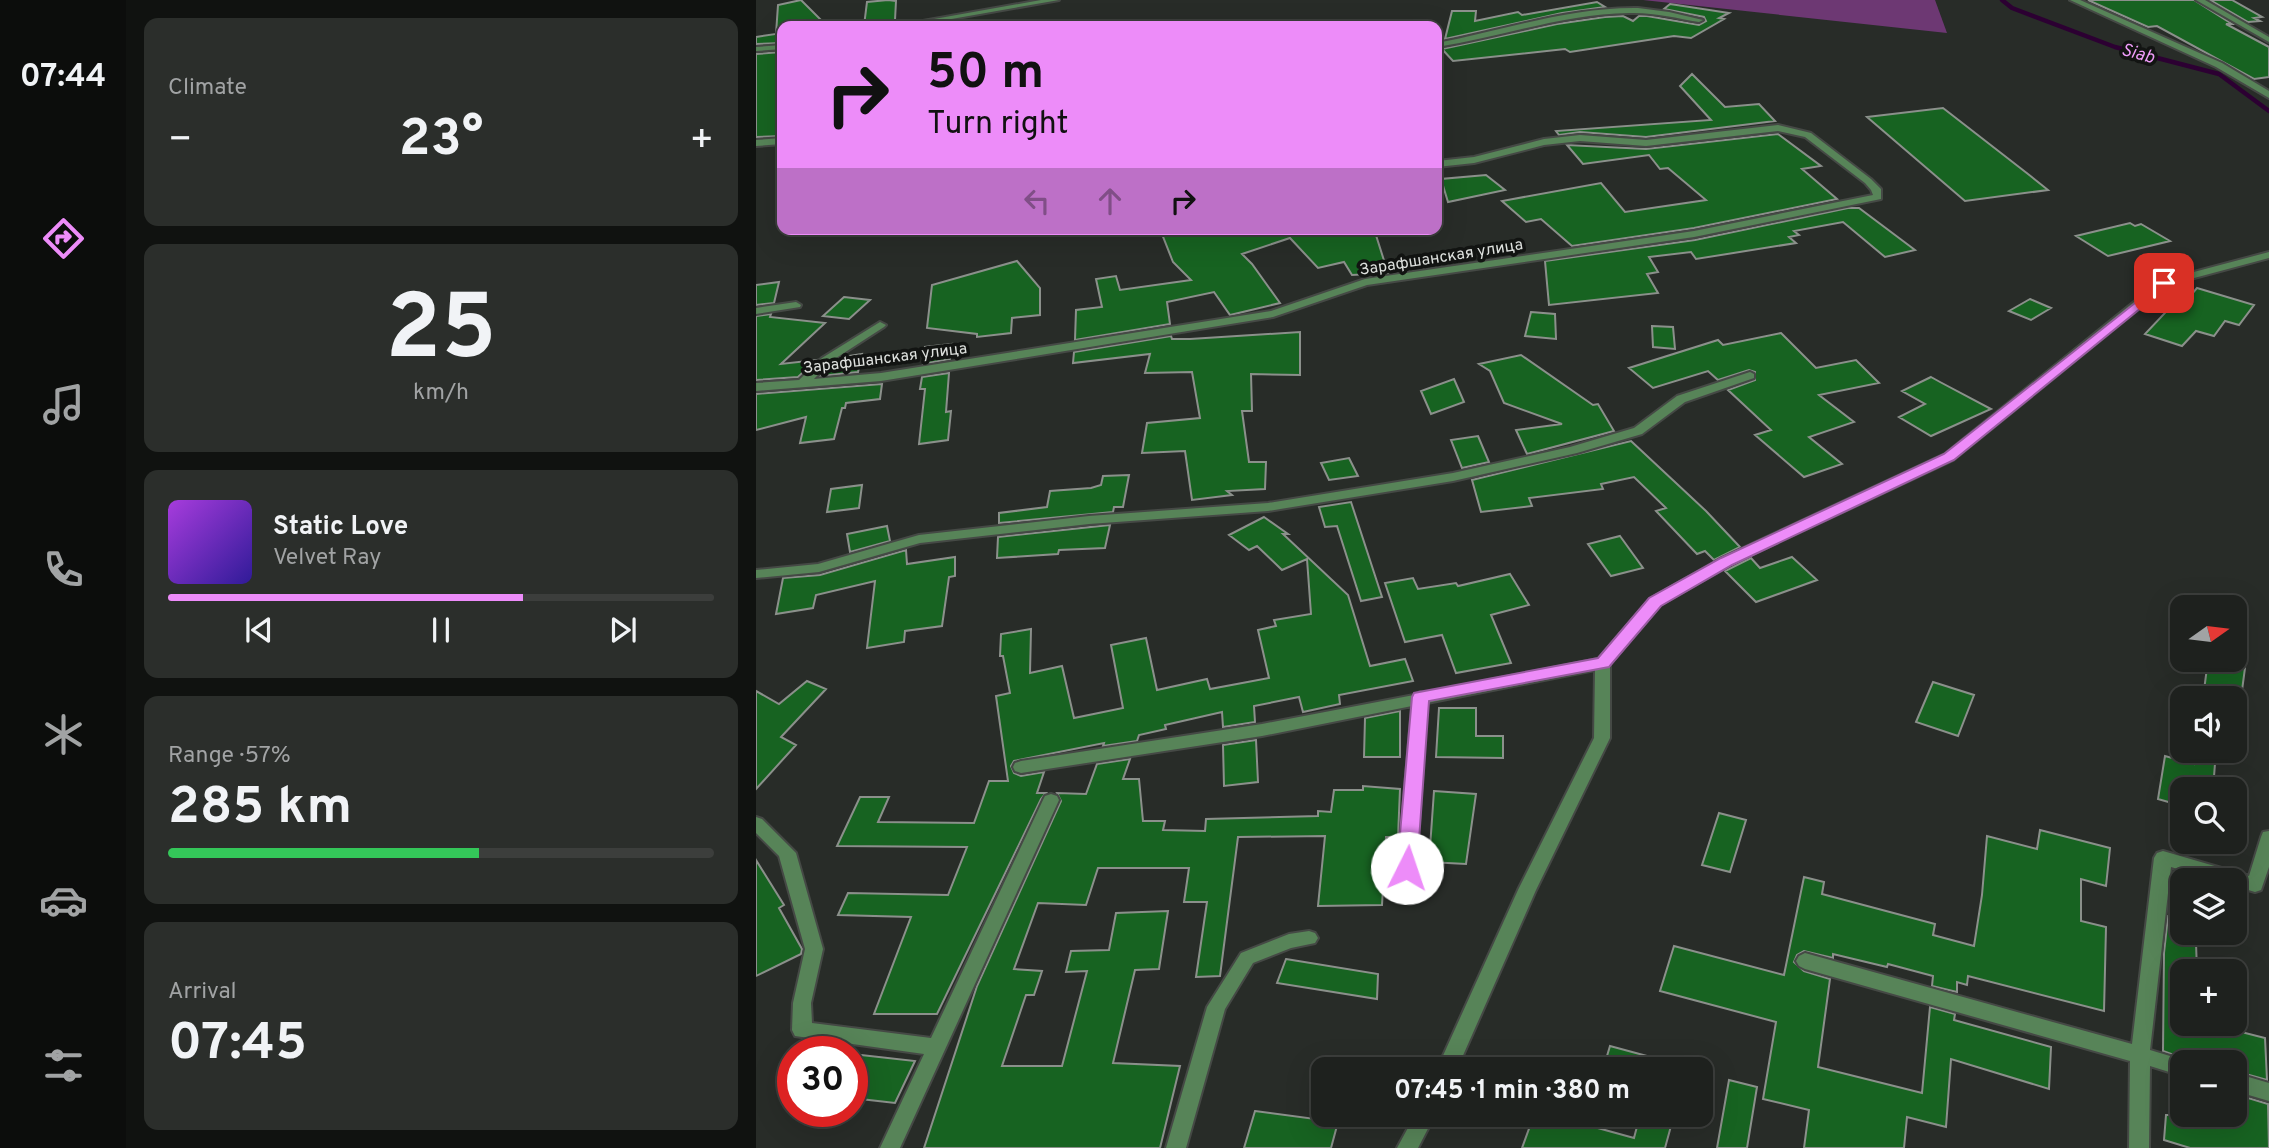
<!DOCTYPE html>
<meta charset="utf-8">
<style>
:root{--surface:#1e211e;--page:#2b2e2b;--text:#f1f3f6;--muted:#a1a3a4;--line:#3c3e3c;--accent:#ed8cf9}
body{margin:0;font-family:Overpass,sans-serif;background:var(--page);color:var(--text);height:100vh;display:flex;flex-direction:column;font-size:26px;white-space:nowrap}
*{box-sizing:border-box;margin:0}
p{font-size:23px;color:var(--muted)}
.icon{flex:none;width:38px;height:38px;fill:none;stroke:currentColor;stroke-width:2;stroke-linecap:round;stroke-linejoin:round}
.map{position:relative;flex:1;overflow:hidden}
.side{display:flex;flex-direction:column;gap:18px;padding:18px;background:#101210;width:630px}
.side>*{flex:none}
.top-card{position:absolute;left:21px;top:21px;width:665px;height:214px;border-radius:14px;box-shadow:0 7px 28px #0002,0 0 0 2px var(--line);background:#ed8cf9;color:#111;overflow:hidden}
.needle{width:46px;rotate:76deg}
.controls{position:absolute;left:1414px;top:595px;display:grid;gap:14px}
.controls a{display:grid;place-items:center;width:77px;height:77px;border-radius:14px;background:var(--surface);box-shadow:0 7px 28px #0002,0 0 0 2px var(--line);font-size:35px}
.speed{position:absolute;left:21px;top:1036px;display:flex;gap:14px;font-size:35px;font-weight:700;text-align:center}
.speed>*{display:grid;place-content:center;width:91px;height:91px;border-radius:50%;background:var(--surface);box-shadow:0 7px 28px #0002,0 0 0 2px var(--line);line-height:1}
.speed .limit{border:10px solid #d22;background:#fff;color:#111}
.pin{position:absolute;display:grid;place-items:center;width:60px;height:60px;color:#fff;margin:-30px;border-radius:14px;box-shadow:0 4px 10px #0006}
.me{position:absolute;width:77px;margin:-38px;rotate:4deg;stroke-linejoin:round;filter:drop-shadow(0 0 5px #0008)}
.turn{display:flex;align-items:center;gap:24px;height:147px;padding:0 35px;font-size:32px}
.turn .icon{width:91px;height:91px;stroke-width:2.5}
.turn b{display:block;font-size:49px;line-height:60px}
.lanes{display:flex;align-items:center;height:66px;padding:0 35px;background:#0003;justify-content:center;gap:35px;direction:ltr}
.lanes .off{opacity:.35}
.big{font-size:52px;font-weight:700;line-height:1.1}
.side .tile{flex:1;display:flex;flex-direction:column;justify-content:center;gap:10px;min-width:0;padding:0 24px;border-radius:14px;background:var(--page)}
.side .dial{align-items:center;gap:0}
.dial b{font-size:91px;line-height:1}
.song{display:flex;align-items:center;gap:21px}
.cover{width:84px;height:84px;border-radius:10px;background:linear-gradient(135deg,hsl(280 70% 55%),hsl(250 70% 35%))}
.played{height:7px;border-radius:4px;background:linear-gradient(90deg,var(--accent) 65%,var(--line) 65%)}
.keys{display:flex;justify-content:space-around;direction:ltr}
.heat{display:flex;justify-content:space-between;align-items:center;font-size:38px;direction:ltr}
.charge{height:10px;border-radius:5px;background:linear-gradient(90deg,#34c759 57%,var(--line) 0)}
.trip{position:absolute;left:555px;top:1057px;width:402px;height:70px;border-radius:14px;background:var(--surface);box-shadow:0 7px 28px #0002,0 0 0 2px var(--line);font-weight:700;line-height:70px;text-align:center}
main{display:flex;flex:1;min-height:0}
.tabs{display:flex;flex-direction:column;width:126px;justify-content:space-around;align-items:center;background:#0c0d0c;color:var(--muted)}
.tabs .icon{width:49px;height:49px}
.tabs .current{color:var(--accent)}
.tabs b{font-size:32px;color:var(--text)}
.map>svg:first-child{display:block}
.green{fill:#6d3873}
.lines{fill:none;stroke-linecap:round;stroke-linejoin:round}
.stream{stroke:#2c0032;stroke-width:4.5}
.building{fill:#176321;stroke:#8b908b;stroke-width:2}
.minor-casing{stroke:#454945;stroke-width:4}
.minor{fill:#578458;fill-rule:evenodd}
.route{fill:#ed8cf9;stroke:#9a5ba2;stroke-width:2}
.labels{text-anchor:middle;stroke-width:7;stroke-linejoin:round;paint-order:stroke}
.far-street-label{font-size:16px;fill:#dee1de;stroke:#121412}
.far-water-label{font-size:18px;font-style:italic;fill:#ee9bf8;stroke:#121412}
</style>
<main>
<nav class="tabs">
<b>07:44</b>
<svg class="icon current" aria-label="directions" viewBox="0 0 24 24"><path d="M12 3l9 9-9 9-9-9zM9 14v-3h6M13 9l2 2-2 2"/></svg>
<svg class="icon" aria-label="music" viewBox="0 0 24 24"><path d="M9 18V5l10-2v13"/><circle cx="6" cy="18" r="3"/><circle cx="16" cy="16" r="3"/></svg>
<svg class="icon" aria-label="phone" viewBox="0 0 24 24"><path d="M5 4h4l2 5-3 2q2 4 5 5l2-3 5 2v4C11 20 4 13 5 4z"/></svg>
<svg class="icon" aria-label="climate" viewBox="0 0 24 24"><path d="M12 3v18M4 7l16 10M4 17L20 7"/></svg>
<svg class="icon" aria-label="car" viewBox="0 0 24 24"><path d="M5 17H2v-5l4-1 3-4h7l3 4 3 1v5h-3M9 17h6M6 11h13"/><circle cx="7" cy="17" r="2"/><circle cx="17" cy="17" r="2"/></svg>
<svg class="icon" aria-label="filters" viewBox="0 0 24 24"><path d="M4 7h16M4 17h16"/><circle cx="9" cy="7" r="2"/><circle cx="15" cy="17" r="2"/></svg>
</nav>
<section class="side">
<div class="tile"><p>Climate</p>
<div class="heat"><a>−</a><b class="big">23°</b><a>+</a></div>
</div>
<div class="tile dial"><b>25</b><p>km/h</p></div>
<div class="tile">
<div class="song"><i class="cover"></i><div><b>Static Love</b><p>Velvet Ray</p></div></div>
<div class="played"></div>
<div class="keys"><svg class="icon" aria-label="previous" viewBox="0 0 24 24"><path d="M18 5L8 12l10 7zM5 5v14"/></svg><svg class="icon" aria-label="pause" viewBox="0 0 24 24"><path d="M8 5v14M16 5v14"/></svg><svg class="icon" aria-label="next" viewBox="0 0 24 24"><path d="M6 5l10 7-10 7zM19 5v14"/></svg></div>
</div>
<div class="tile"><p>Range · 57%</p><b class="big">285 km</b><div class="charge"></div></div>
<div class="tile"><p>Arrival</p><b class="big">07:45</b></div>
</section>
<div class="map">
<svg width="1513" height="1148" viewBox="0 0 1513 1148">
<rect width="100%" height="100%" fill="#282c28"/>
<path class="green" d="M887,0h292l12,33z"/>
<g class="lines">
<path class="stream" d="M1246,0l10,8 103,39 104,27 50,37"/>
</g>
<path class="building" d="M45,0l26,26h-45v17l-26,1v-7l20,-3 2,-29z
M132,0l8,1 -1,19 -11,1v5h-20l3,-24z
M1332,0h106l38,24h-6l43,23v30l-15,2 -97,-53 -9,1z
M1454,0h22l30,17 -8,1 6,3 -12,1z
M841,2l8,5 -43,6 -117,26 7,-28h24l-1,10 43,-9 4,3z
M914,4l59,9 -10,5 5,1 -33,19 -17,-2 -104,16 -5,-3 -112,12 -11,-12 115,-25 48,-7 18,-1 10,5 6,-5h8l52,9 7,-4 -2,-4 -40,-8z
M26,52v84l-26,1v-83z
M936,74l33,33 34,-3 16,17 -129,16 -66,-5 -21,3 -3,-4 155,-11 -31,-34z
M1187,108l85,66 20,16 -83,11 -98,-84z
M1022,134l43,32 -19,3 35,30 -143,29 -122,18 -31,-27 -15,3 -24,-21 99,-18 24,29 81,-12 -38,-32 -8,1 -11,-14 -66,9 -16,-19 79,4z
M730,175l19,15 -57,12 -7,-23z
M1092,208h11l56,42 -30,7 -42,-35 -49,9 5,4 -10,2 7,6 -100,16 -5,-7 -42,5 9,15 -11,2 11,19 -109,12 -4,-44 150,-21z
M1374,223l5,3 6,-2 29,17 -62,15 -32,-20z
M404,229h214l14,44 -36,2 -8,-13 -26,6 -28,-30 -48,16 10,10 28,39 -50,12 -16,-23 -47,10 3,22 -95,16 1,-30 26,-3 -6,-28 20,-3 4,14 71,-10 -18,-18z
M261,261l23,27v27l-28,3 -1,15 -34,4v-3l-50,-6 5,-43z
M23,282l-5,21 -18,2v-20z
M1441,288l57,17 -15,20 -14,-4 -11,15 -18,-5 -14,15 -37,-12 33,-35 8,2z
M88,297l26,3 -21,19 -26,-3z
M1274,299l21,9 -20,12 -22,-9z
M775,312l24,2 1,25 -31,-3z
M15,314l-1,3 55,6 -44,41 35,-4 -18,17 -42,3v-64z
M896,326l21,1 2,22 -22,-2z
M544,332v43l-49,-1 1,37h-10l7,51h17l-1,27 -38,2 5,4 -40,5 -7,-49 -43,2 5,-30 53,-5 -8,-46 -47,1 5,-19 -77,9 1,-11 97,-16 1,3h18z
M1025,333l35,35 40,-8 23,23 -60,12 35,27 -45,15 33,27 -38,13 -49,-42 16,-5 -43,-40 27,-10v-8l-6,-2 -31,10 -10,-9 -55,17 -24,-20 89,-28 5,5z
M196,344l-2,15 -27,5 2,-17z
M106,354l-4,18 -37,4 22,-19z
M765,355l72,50 5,-1 16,27 -87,23 -11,-24 46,-6 -58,-21 -14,-32 -11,-7z
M193,373l-3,39 5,-1 -3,29 -29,4 6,-55h-5l2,-12z
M1175,377l9,5 51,27 -60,27 -32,-19 26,-13 -23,-13z
M698,379l10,23 -33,12 -10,-23z
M126,384l-2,15 -34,4 -1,5h-3l-8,31 -34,4 6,-26 -50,13v-36z
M722,436l11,26 -27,6 -11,-28z
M875,441l75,70 34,36 -26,13 -9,-9 -8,3 -41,-43 10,-3 -32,-31 -33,7 2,5 -74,9 3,8 -51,6 -9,-32z
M593,458l9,18 -29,4 -8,-17z
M373,475l-6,32h-9l-1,5 -114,11v-10l48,-6 3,-16 41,-3 10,-3 2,-9z
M106,485l-3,23 -32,4 4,-23z
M595,502l31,95 -21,4 -24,-75 -12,1 -6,-20z
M508,517l24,17h-5l65,61 22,71 35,-7 8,22 -74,14 1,9 -37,8 -4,-15 -45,9 1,16 -32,5 -1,-15 -57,13 1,4 -27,6 -2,6 -34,5 1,-3 -90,18 -3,5 3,7 7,3 23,-4 -7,21h9l-5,6 -104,215h-63l37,-97 -73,-2 10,-22 100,2 19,-48 -130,-1 23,-49h29l-11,25 96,1 15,-42h19l-12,-85 14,-3 -7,-37h-3l1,-22 30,-5 -1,44 32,-7 12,52 49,-10 -12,-63 35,-7 11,52 50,-11 3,10 59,-11 -11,-48 18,-4 -2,-6 37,-6 -4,-55 -25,11 -25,-24 -8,4 -20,-15z
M354,525l-5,23 -46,2 -1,4 -61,4 1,-21z
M131,526l3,15 -40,11 -3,-18z
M864,536l23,32 -32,8 -23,-32z
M150,550l1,14 48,-7v19l-6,1 -7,49 -37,5 -1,11 -37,6 8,-67 -59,14 -3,13 -37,6 7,-36 37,-3z
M1036,557l25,23 -61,22 -31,-31 26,-13 9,10z
M754,574l19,31 -38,10 20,48 -55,10 -14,-38 -37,7 -20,-59 28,-5 5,11 38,-6 2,3z
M1452,660l37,8 -4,30h-38z
M51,681l19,8 -45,48 15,8 -40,44v-98l23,13z
M1177,682l41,13 -16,41 -42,-14z
M683,708h37v28h27v22l-67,-1z
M644,711v46h-36l1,-39z
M500,740l2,42 -34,4 -1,-41z
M1440,751h20l-3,38h-31v17l-24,-7 7,-43 29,8z
M374,759l-7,20h16l4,42h22l-2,9 42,1 1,-12 112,-3v-5l13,1 3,-22h29v-4l37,3 -2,48h-12l-4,68 -64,1 7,-70 -87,1 -18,139 -24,1 11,-75h-23l5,-34h-91l-12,37 -48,-2 -24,66 28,2 -8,24h-8l-24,71h60l25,-95 -21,1 5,-21 38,-1 7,-37 52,-2 -9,58 -24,1 -22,93 67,3 -20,82h-236l53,-162 84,-185 -4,-8 29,1 11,-30z
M678,791l42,3 -10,70 -37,-2z
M963,813l27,7 -16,52 -28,-7z
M1284,830l70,18 -4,38 -25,-7v42l25,6 -2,84 -136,-35 -1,9 -10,-3v10l-25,-6 1,-10 -45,-12 -1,3 -54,-13v4l-29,-7 -7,4 -3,7 10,9 26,8 -12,88 104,26 8,-86 25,7 -1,6 97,27 -2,42 -98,-30 -5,68 -39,-10 -3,31h-100l5,-38 -46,-11 13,-77 -116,-31 14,-45 110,29 20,-98 20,5 -2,12 113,30 -2,11 41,11 8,-51 5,-59 50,13z
M0,860l28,45 -5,3 23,41 -1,5 -45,22z
M1412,916h14v23l14,4 1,28h-15v53h28l55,14 2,42 -32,-9v-9h-42l-30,-11 1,-98z
M530,959l92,15 -1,25 -100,-16z
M854,1046l63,17v6h-56l-13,-3z
M105,1055l54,6 -20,42 -43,-5v-27z
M973,1080l28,7 -10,61h-30z
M1479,1094l33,10 1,44h-79l-26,-8 2,-25h69z
M499,1111l83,11 -7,26h-87z
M778,1115h45l-3,7 58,16 6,-23h34l-9,33h-143z"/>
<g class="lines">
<g class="minor-casing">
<path id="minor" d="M285,0h18l-147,26h-17z
M1314,0h10l142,63 47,28v7l-53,-31z
M1440,0h9l64,37v5z
M882,8l31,4 34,8 -4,2c-23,-4 -46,-10 -70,-9 -65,1 -128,24 -192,34v-4c66,-13 134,-36 201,-35z
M26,45v4l-26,2v-4z
M1022,125l33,8 60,46 10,10v10l-187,38 -327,48 -94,32 -392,64 -125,10v-8l43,-3 23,-22 58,-36 6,3 -2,2 -54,35 -16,17 67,-6 390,-62 94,-32 329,-48 179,-36 -2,-5 -6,-7 -60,-46 -27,-6 -132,15 -66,-5 -36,4 -70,18 -37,4v-6l37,-4 70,-18 36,-4 66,5z
M26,138v6l-26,2v-6z
M1513,252v6l-101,27 -215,175 -221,104 -72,41 -50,59v74l-74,152 -79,179h-20l81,-179 76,-152 1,-68 -168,33 -11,165 -3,5 -6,2 -6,-2 -3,-5 14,-162 -150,30 -241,37 -6,-2 -2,-4 2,-4 6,-2 241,-37 152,-29 6,-3 4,1 174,-34 52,-60 72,-41 223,-104 215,-173z
M40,302l5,3 -1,2 -44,7v-6z
M994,372l4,2v4l-69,24 -43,32 -65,19 -124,28 -185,30 -179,13 -169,19 -101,29 -63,6v-8l62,-6 101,-29 170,-19 179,-13 185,-30 117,-26 64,-19 43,-32z
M295,794l6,2 2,4 -159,348h-20l44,-94 -129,-18 -3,-6 1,-27 12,-54 -26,-93 -23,-23v-16l6,2 34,34 27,96 -12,54 1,20 119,15 112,-238 2,-4z
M1513,831v36l-8,23 -6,2 -20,-6v-6h-19l-45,-13 -21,183 40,12h-8v14l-32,-10 -1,82h-20l1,-87 -325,-92 -6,-3 -3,-5 3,-5 6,-3 327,91 22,-186 3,-5 6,-2 86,25 12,-39 2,-5z
M553,931l6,2 3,5 -3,5 -24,5 -38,15 -28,46 -39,139h-20l41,-141 34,-54 48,-19z
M1479,1073l34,10v18l-34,-10z
M659,1115h20l-17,33h-21z"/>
</g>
<use href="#minor" class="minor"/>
</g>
<path class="route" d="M1408,280l4,1v5l-214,174 -222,105 -71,41 -52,61 -180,34 -12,167 -3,6 -7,2 -7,-2 -3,-6 15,-171 2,-4 184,-35 51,-60 72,-40 223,-104z"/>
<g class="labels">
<g class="far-street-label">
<text transform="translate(685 256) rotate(-9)" y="6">Зарафшанская улица</text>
<text transform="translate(129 357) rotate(-7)" y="6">Зарафшанская улица</text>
</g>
<g class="far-water-label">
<text transform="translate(1382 53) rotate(15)" y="6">Siab</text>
</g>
</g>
</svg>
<div class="controls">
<a><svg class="needle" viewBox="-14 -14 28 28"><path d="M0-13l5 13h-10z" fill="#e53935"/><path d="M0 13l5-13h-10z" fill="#a1a3a4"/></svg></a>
<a><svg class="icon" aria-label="sound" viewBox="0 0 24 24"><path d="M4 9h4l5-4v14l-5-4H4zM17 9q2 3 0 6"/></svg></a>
<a><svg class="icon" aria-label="search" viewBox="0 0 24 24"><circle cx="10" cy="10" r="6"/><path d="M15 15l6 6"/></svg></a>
<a><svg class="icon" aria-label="layers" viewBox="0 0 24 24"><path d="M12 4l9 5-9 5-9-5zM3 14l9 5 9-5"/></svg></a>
<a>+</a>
<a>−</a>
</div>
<div class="speed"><div class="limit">30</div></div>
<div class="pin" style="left:1408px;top:283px;background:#d93025"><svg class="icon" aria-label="arrive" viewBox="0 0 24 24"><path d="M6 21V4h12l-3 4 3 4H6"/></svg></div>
<svg class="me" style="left:651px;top:868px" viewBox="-20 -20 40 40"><circle r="19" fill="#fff"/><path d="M0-13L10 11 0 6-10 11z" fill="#ed8cf9"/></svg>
<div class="trip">07:45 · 1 min · 380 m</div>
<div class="top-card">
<div class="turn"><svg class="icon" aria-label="right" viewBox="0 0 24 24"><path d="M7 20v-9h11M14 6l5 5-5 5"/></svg><div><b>50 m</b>Turn right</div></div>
<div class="lanes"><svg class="icon off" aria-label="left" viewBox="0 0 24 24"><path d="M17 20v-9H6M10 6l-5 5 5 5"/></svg><svg class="icon off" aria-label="ahead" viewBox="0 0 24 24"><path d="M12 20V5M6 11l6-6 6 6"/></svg><svg class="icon" aria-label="right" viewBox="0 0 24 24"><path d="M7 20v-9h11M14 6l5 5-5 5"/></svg></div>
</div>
</div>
</main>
